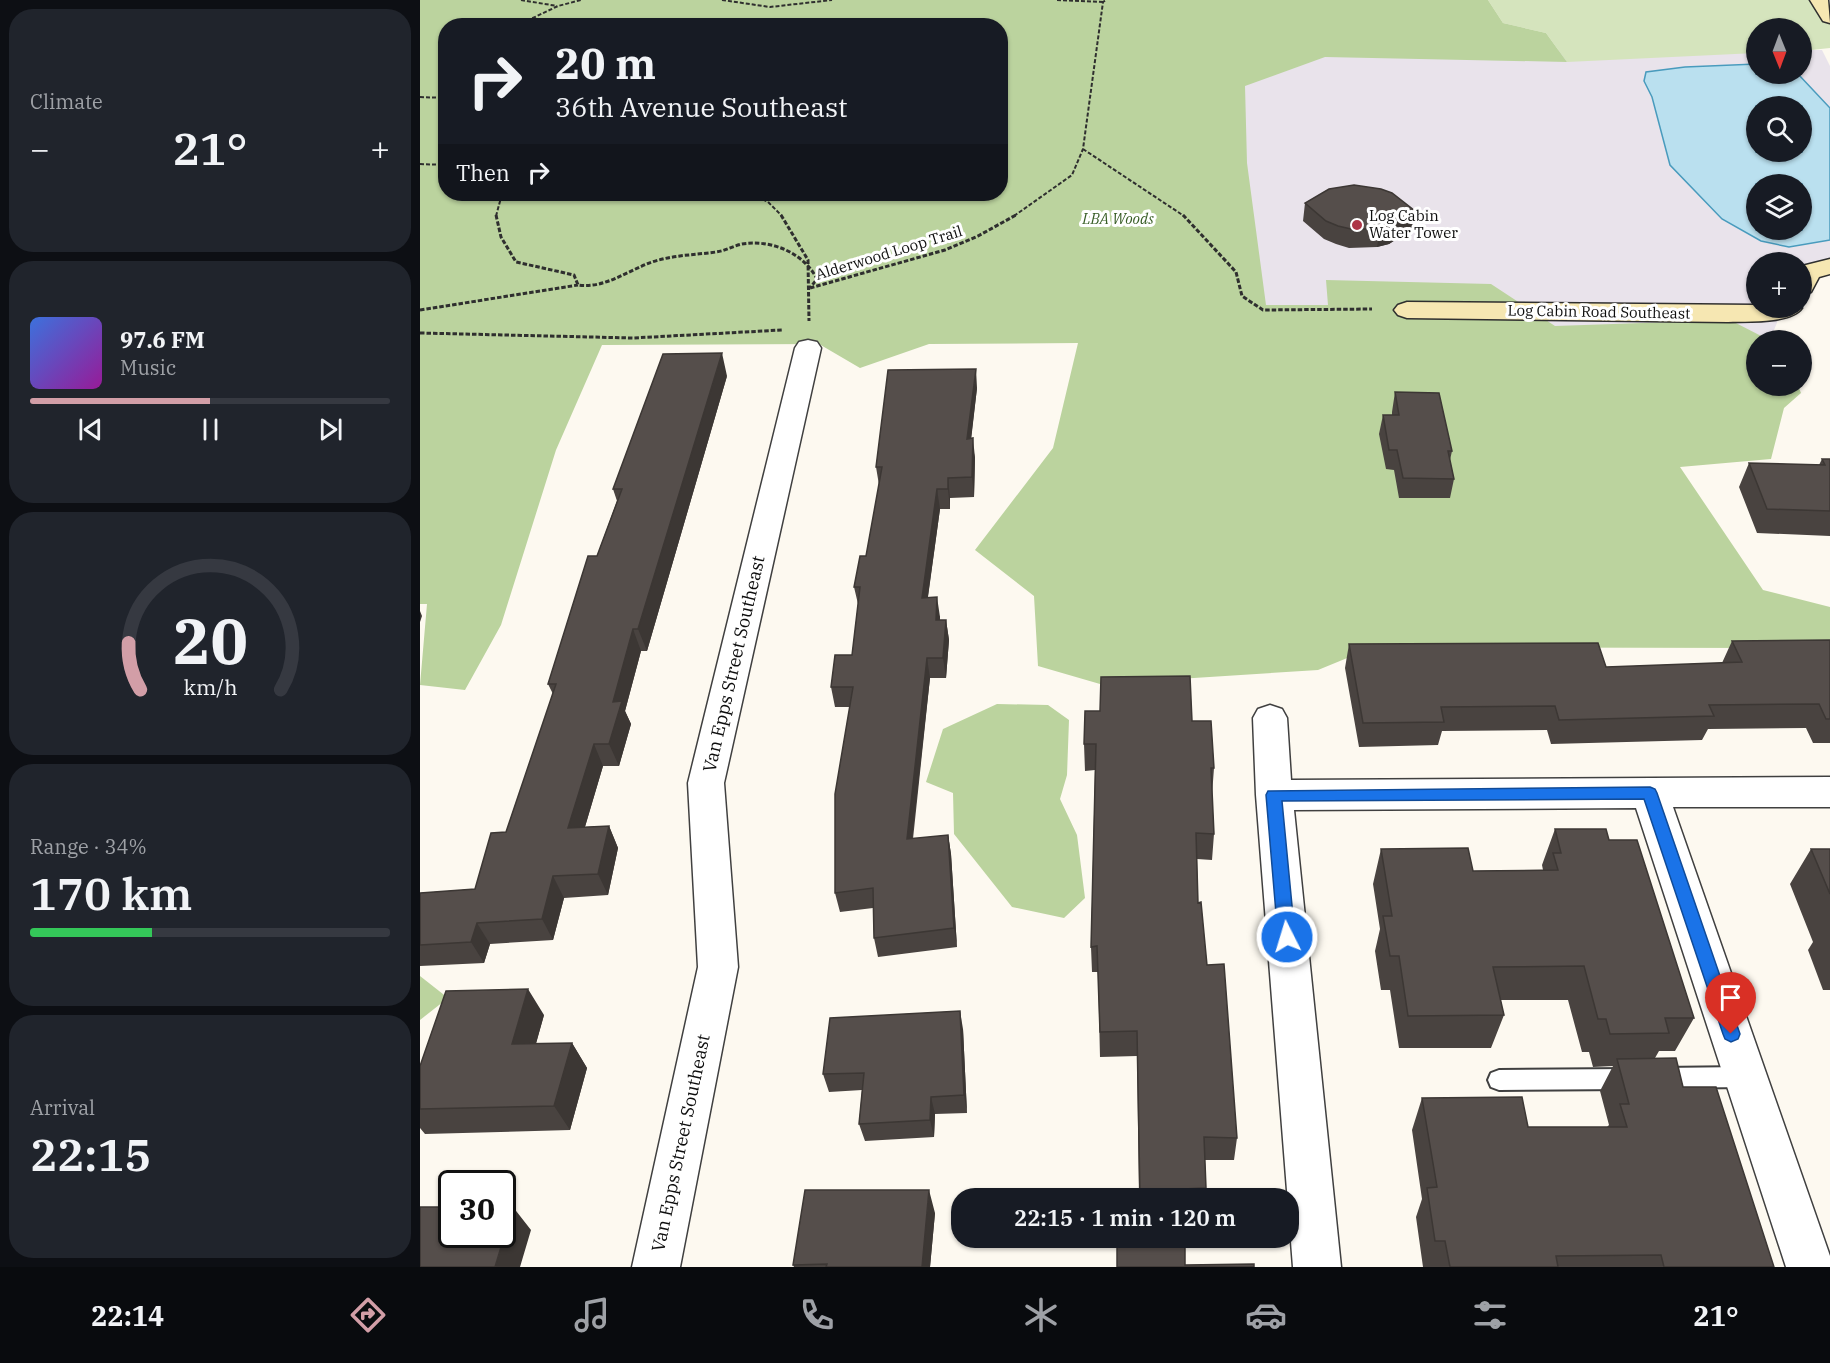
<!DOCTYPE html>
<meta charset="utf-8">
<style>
:root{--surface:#171b24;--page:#20242c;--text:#f1f3f6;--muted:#9ea1a6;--line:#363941;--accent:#d29ea7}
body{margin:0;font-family:"IBM Plex Serif",serif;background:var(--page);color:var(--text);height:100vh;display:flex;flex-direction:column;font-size:22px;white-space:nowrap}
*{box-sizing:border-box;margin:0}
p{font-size:20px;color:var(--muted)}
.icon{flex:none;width:33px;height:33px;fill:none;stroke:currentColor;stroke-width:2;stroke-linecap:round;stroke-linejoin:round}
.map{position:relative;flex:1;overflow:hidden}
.panel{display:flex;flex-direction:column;gap:9px;padding:9px;background:#0d0f14;width:420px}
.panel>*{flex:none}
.top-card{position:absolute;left:18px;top:18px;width:570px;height:183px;border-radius:24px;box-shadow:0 2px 4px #0004;background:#171b24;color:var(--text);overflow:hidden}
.needle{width:39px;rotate:179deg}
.fabs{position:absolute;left:1326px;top:18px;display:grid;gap:12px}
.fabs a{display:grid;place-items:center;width:66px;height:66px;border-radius:50%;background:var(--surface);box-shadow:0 2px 4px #0004;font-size:30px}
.speed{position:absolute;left:18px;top:1170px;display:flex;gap:12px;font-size:30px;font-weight:700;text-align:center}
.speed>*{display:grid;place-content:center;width:78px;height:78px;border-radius:50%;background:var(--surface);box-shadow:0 2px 4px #0004;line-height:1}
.speed .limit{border:3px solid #111;border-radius:9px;background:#fff;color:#111}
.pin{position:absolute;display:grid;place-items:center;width:51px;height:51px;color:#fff;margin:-62px -26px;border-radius:50% 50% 50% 0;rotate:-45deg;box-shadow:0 0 6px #0007}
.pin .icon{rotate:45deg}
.me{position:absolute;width:66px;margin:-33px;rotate:355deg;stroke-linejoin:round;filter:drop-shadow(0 0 4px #0008)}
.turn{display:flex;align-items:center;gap:21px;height:126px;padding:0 18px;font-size:27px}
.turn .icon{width:78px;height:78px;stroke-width:2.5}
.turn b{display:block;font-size:42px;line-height:51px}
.then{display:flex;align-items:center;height:57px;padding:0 18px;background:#0003;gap:12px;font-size:22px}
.big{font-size:45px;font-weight:600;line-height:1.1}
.panel .widget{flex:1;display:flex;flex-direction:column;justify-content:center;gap:9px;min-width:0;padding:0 21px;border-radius:24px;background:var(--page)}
.panel .dial{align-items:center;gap:0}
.dial svg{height:156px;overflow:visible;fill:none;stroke:var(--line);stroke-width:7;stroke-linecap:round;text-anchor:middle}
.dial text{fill:var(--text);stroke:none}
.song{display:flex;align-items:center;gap:18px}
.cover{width:72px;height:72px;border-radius:9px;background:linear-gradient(135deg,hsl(220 70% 55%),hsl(300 70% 35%))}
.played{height:6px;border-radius:3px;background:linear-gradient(90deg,var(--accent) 50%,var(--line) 50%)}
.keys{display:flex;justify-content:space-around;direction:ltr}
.heat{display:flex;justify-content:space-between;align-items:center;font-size:33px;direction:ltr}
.charge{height:9px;border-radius:4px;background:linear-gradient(90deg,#34c759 34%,var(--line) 0)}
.trip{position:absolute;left:531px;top:1188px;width:348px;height:60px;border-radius:24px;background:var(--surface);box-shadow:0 2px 4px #0004;font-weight:600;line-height:60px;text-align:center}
.tabs{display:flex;height:96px;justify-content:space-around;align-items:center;background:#090b0e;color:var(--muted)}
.tabs .icon{width:42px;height:42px}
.tabs .active{color:var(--accent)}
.tabs b{font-size:27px;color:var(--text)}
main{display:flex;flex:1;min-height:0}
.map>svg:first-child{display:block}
.industrial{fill:#e9e3eb;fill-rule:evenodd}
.green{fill:#d5e4bd}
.forest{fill:#bbd39e;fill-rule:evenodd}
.water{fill:#bae0ef;stroke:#499bbd;stroke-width:1.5;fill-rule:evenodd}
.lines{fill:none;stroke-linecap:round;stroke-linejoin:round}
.lane-casing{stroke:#404040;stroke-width:4}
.street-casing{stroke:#404040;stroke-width:3}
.secondary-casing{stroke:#2f2f2f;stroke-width:3}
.path-far1{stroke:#2f2f2f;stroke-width:2;stroke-dasharray:4 2;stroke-linecap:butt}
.path{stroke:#2f2f2f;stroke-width:3;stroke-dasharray:4.5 2;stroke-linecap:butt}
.lane{fill:#fff;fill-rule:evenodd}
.street{fill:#fff;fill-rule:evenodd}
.secondary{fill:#f6e7b2;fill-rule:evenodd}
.wall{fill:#494340}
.shaded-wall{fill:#3c3734}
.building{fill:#554e4b;stroke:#3c3734;stroke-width:1.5}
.route{fill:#1a73e8;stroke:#114b97;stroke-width:1.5}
.poi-dot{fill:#ad3647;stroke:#fff;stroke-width:2}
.labels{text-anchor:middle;stroke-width:6;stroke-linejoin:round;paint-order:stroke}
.far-poi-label{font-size:15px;fill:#0d0d0d;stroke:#fff;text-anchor:start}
.far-park-label{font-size:15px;font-style:italic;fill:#375d25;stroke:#fff}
.far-street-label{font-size:15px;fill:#0d0d0d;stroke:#fff}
.street-label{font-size:18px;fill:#0d0d0d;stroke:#fff}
</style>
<main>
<section class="panel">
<div class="widget"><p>Climate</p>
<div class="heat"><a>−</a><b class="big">21°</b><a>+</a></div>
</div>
<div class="widget">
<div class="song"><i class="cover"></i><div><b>97.6 FM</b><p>Music</p></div></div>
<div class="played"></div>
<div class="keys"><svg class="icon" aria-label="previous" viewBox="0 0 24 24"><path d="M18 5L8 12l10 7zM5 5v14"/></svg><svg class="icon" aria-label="pause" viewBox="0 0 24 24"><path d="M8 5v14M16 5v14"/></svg><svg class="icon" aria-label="next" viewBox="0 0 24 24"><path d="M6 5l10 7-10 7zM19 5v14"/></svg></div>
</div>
<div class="widget dial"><svg viewBox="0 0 100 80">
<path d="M14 69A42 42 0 1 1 86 69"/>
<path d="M14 69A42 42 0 0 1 8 45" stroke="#d29ea7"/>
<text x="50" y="56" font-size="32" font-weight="700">20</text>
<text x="50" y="72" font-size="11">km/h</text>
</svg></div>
<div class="widget"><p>Range · 34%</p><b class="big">170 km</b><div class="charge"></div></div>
<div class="widget"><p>Arrival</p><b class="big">22:15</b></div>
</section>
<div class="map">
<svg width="1410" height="1267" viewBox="0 0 1410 1267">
<rect width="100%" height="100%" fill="#fdf9f0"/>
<path class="industrial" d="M1097,50h239v24h46v-24h20l8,16v192l-28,9v-5h-46v46h27l-11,27 -517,4 -39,-286zM1336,106h46v46h-46zM1336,184h46v46h-46z"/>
<path class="green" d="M1068,0h331l11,17v31l-28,3v-23h-46v25l-189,9 -21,-29 -43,-10z"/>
<path class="forest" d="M0,0h1068l15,23 43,10 21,29 -242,-5 -80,29 2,77 19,142h62l-2,-25 165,4 64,42 175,-6 39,20h-13v46h42l3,7 -17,15 -13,51 -91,8 83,123 67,17v51l-68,-10 -388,-1 -56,23 -218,14 -62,-18 -4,-70 -59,-46 78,-102 25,-105 -149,1 -69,24 -41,-24 -217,1 -46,105 -55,175 -36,65 -45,-5 7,-81h-7zM26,26h554v168h-554z
M577,704l51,1 21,15 -2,55 -7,24 17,36 8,63 -21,20 -52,-11 -58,-73 -1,-41 -27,-11 17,-53z
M0,976l28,22 -28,22z"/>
<path class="water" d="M1336,64v10h42l32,34v132l-41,7 -28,-6 -39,-22 -52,-54 -18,-68 -8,-16 2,-9 39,-5zM1336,106h46v46h-46zM1336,184h46v46h-46z"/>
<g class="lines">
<g class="lane-casing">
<path id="lane" d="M1325,1067l8,3 3,7 -3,7 -8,3 -85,1 -8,-3 -3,-7 3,-7 8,-3z
M1208,1069l8,3 3,7 -3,7 -8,3 -129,1 -8,-3 -3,-7 3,-7 8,-3z"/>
</g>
<g class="street-casing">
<path id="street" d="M388,340l9,2 4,6 -97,435 14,184 -58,300h-48l66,-300 -10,-184 107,-435 4,-6z
M850,705l12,4 5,9 4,62 539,-3v30h-157l157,449v11h-44l-150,-459 -342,2 47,457h-48l-37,-472 -3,-77 5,-9z"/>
</g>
<g class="secondary-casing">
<path id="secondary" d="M1390,0h18l2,23 -7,-2z
M1410,259v15l-11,3 -8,15 -9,2v-28z
M987,302l349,3v3h46c-11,16 -55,13 -74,14l-321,-4 -9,-3 -4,-5 4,-5z"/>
</g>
<path class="path-far1" d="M101,0l36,6
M302,0l48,7 62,-7
M637,0l46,2
M96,26l42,-20 23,-6
M0,97l26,1
M663,149l101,67
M0,164l26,1
M332,194l16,8 14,14
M76,216l6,-22
M594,216l58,-41 11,-26 20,-147 3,-2"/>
<path class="path" d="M76,215l5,22 15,25 58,13 4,10c26,4 49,-14 74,-23 21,-7 42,-7 64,-10 9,-1 17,-6 26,-8 29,-5 62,9 75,35l-7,9
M361,215l27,45 1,61
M763,215l53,57 6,24 21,14 109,-1
M390,288l135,-38 33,-14 38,-21
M0,310l158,-25
M0,333l213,5 149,-8"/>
<use href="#lane" class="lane"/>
<use href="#street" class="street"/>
<use href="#secondary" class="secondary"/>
</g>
<path class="wall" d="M885,203l107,26 -23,15 -12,3 -28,1 -13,-4 -12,-5 -21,-18z
M307,376l-80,275h-6l-16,60 6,13 -12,42h-16l-18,61 24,-1 9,22 -10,47 -44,3 -11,42 -63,4 -6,19 -64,3v-73l55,-4 31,-57 47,-138 -5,-10 49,-128 20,-55 -4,-12z
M557,388l-6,50 4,20 -1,39 -24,1v11h-10l-12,88 12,20v3h6l3,20 -3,38h-16l-17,161 35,-4 3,19 6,93 -79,10 -4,-19 -1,-30 -33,4 -5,-19 15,-186h-15l-4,-20 21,-32 6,-51 -4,-17 12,-31 13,-71 -3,-18z
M975,392l57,59 -2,9 4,19 -4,19h-51l-5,-28 -8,-1 -7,-35 4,-19h9v-3z
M1402,459h8v77l-73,-3 -18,-46 10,-24 70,2z
M1410,640v103h-17l-7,-15 -98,1 -6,11 -151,4 -4,-14 -105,1 -4,14 -79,2 -14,-79 4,-24 257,23 116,-4 10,-22z
M772,721l22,47 -2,27 2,39 -2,26 -15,-1 1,44 9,62 30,173 -3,22h-29l1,28 -1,10h-66l-2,-142 -37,1 -2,-85h-6l-1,-25 4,-177 -10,1 -1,-27z
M1135,829l54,11 85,178 -19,33h-16l-4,7 28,29 91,180h-351l-7,-50 6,-18 -10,-69 10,-32 106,29h79l2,-2 -9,-34 13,-25 -20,1 -4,-15h-7l-14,-52h-68l4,15 -13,33h-92l-9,-58h-9l-6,-39 5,-22 -7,-45 8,-35 92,22 70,-1 -1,-5z
M1391,849h19v141h-7l-15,-40 5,-8 -23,-58z
M124,1015l-8,28h36l15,25 -17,62 -145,4 -5,-6v-62z
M543,1029l4,84 -32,1 -1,23 -69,4 -6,-17 3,-34 -33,2 -6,-18z
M515,1213l-5,54h-136l-1,-2z"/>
<path class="shaded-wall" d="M995,211l-3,18 -23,15 -12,3 3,-18z
M302,353l5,23 -80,275 -9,-22z
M556,369l1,19 -8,70 -2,-19z
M553,438l2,20 -1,39 -2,-20z
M528,478l2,20v11l-2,-20z
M517,489l3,20 -15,108 -3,-19z
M517,597l3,20 -2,23 -2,-20z
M0,611l2,5 -2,6z
M526,620l3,20 -3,38 -3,-20z
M213,629l8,22 -16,60 6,13 -12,42 -10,-22 4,-42z
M507,658l3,20 -20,180 -3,-19z
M174,744l9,22 -25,84 -10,-22z
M189,826l9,22 -10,47 -10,-21z
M528,835l3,19 6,93 -3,-19z
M133,876l11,22 -11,42 -11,-21z
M57,923l13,21 -6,19 -13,-21z
M108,989l16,26 -15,54 -17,-25z
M540,1011l3,18 4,84 -3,-18z
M152,1043l15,25 -17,62 -16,-24z
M511,1097l4,17 -1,23 -4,-17z
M509,1190l6,23 -5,54h-8z
M93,1207l18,23 -11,37h-25z"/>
<path class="building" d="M934,185l27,4 11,4 23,18 -24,14 -11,4h-29l-13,-3 -12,-5 -21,-18 24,-14z
M302,353l-84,276h-5l-20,73 9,-1 -13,43h-15l-26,84 41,-2 -11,48 -45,2 -11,43 -65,4 -6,19 -51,3v-52l55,-4 16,-56 15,-1 50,-148h-8l40,-128h9l25,-67h-9l50,-135z
M556,369l-9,70 6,-1 -1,39 -24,1v11h-11l-15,109 15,-1 -1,23h10l-3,38h-16l-20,181 41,-4 6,93 -80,10 -1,-50 -38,5v-99l18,-107h-22l4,-32h17l8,-68h-6l6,-31h6l16,-89h-6l12,-97z
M975,392l44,1 13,58h-4l6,28 -51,-1 -6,-28h-8l-6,-35h16z
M1402,459h8v52l-63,-2 -18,-46 76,2z
M1410,640v79h-4l-7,-15 -110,1 5,11 -155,4 -4,-14 -114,1 3,15 -81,1 -14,-79 249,-1 8,24 136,-5 -10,-21z
M770,676l2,45h19l3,47h-3l3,66 -18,-1 2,70 3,-1 6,63 17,-1 13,174 -33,-1 2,51 -23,1v9h-43l-3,-167 -37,1 -3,-86 -6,1 5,-203h-12l1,-33h15l1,-34z
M1135,829h51l3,11h28l57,178h-29l4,15 -59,1 -4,-15h-8l-14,-53 -91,1 11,48 -96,1 -9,-60h-9l-7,-40h9l-11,-67 87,-1 5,23 85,-1 -5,-17h8z
M1391,849h19v45z
M108,989l-16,55 60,-1 -18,63 -134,3v-43l26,-75z
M540,1011l4,84 -33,2 -1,23 -71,4 5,-51 -41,1 7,-56z
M1256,1058l7,29h33l58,180h-110l-3,-12 -105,1 2,11h-108l-5,-26h-10l-8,-53 10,-1 -15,-89 100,-1 6,30h99l-7,-23h9l-12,-45z
M385,1190h124l-7,77h-96l1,-3 -34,1z
M0,1207h32v27h50v-27h11l-18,60h-75z
M697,1238h68v27l69,-1v3h-137z"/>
<path class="route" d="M1230,787l5,2 2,4 83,241 -2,5 -7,3 -6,-3 -2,-5 -79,-235 -362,2 13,136 -2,5 -6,2 -6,-2 -3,-5 -12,-142 2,-4z"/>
<circle class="poi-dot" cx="937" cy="225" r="6"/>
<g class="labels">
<g class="far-poi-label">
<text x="949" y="221">Log Cabin<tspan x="949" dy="17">Water Tower</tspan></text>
</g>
<g class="far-park-label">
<text x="698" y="224">LBA Woods</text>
</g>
<g class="far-street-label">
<text transform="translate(469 253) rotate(-17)" y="5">Alderwood Loop Trail</text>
<text transform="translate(1179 312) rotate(1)" y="5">Log Cabin Road Southeast</text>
</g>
<g class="street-label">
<text transform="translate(314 664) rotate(-77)" y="6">Van Epps Street Southeast</text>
<text transform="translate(261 1143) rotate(-78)" y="6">Van Epps Street Southeast</text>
</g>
</g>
</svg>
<div class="fabs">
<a><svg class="needle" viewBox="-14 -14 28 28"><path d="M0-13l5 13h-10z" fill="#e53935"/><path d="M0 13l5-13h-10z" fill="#9ea1a6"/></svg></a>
<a><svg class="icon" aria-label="search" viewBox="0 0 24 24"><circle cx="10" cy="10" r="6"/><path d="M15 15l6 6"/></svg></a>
<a><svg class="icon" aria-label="layers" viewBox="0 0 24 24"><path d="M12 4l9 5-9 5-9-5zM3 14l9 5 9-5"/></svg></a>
<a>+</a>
<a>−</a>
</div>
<div class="speed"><div class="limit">30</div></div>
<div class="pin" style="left:1311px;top:1034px;background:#d93025"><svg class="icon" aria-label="arrive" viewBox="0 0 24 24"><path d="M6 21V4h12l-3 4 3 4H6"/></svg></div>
<svg class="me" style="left:867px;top:937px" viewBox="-20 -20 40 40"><circle r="17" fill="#1a73e8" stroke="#fff" stroke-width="3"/><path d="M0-11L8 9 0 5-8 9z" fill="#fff"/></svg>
<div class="trip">22:15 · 1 min · 120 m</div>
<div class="top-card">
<div class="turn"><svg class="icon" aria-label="right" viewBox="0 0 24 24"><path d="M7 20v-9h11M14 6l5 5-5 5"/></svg><div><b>20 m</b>36th Avenue Southeast</div></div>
<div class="then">Then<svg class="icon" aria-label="right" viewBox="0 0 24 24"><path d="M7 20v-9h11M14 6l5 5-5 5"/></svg></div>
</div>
</div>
</main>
<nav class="tabs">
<b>22:14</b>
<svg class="icon active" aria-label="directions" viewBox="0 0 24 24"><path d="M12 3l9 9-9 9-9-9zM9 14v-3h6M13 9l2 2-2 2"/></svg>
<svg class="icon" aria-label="music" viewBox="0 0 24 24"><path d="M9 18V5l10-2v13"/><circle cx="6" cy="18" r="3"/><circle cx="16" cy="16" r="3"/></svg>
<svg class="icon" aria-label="phone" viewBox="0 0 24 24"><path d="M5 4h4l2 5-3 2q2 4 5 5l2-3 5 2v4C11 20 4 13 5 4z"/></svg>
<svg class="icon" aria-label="climate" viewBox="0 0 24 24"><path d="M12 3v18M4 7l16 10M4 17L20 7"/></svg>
<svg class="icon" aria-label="car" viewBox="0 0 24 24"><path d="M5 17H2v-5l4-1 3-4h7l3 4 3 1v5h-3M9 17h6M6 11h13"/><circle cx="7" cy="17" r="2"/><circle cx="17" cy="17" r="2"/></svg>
<svg class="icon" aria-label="filters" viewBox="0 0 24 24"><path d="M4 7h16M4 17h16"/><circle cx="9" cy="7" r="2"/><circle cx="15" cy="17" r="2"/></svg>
<b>21°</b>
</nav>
